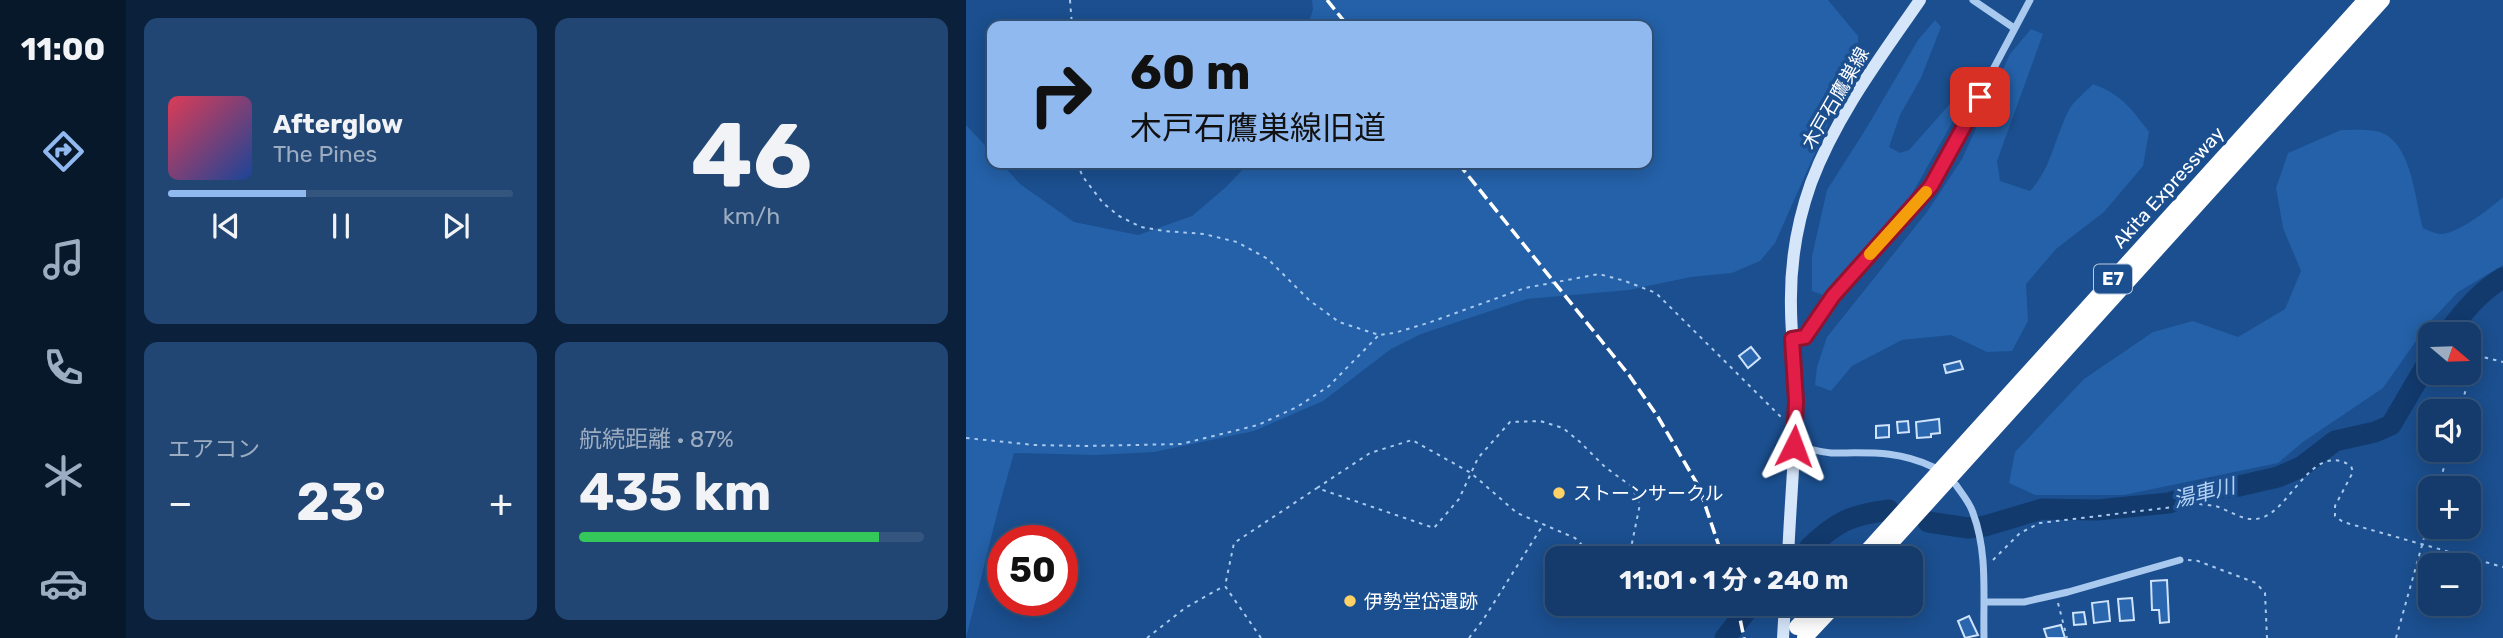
<!DOCTYPE html>
<html lang="ja">
<meta charset="utf-8">
<style>
:root{--surface:#143b6b;--page:#214673;--text:#f1f3f6;--muted:#9dadc1;--line:#33557e;--accent:#90b9f0}
body{margin:0;font-family:Rubik,"Noto Sans JP",sans-serif;background:var(--page);color:var(--text);height:100vh;display:flex;flex-direction:column;font-size:26px;white-space:nowrap}
*{box-sizing:border-box;margin:0}
p{font-size:23px;color:var(--muted)}
.icon{flex:none;width:38px;height:38px;fill:none;stroke:currentColor;stroke-width:2;stroke-linecap:round;stroke-linejoin:round}
.map{position:relative;flex:1;overflow:hidden}
.sheet{display:flex;flex-direction:column;gap:18px;padding:18px;background:#0b203b;width:840px}
.sheet>*{flex:none}
.banner{position:absolute;left:21px;top:21px;width:665px;height:147px;border-radius:14px;box-shadow:0 4px 18px #0003,0 0 0 2px var(--line);background:#90b9f0;color:#111;overflow:hidden}
.needle{width:46px;rotate:109deg}
.controls{position:absolute;left:1452px;top:322px;display:grid;gap:14px}
.controls a{display:grid;place-items:center;width:63px;height:63px;border-radius:14px;background:var(--surface);box-shadow:0 4px 18px #0003,0 0 0 2px var(--line);font-size:35px}
.speed{position:absolute;left:21px;top:525px;display:flex;gap:14px;font-size:35px;font-weight:700;text-align:center}
.speed>*{display:grid;place-content:center;width:91px;height:91px;border-radius:50%;background:var(--surface);box-shadow:0 4px 18px #0003,0 0 0 2px var(--line);line-height:1}
.speed .limit{border:10px solid #d22;background:#fff;color:#111}
.pin{position:absolute;display:grid;place-items:center;width:60px;height:60px;color:#fff;margin:-30px;border-radius:14px;box-shadow:0 4px 10px #0006}
.me{position:absolute;width:77px;margin:-38px;rotate:3deg;stroke-linejoin:round;filter:drop-shadow(0 0 5px #0008)}
.turn{display:flex;align-items:center;gap:24px;height:147px;padding:0 28px;font-size:32px}
.turn .icon{width:91px;height:91px;stroke-width:2.5}
.turn b{display:block;font-size:49px;line-height:60px}
.big{font-size:52px;font-weight:700;line-height:1.1}
.sheet .widget{flex:1;display:flex;flex-direction:column;justify-content:center;gap:10px;min-width:0;padding:0 24px;border-radius:14px;background:var(--page)}
.sheet .dial{align-items:center;gap:0}
.dial b{font-size:91px;line-height:1}
.song{display:flex;align-items:center;gap:21px}
.cover{width:84px;height:84px;border-radius:10px;background:linear-gradient(135deg,hsl(350 70% 55%),hsl(220 70% 35%))}
.played{height:7px;border-radius:4px;background:linear-gradient(90deg,var(--accent) 40%,var(--line) 40%)}
.keys{display:flex;justify-content:space-around;direction:ltr}
.heat{display:flex;justify-content:space-between;align-items:center;font-size:38px;direction:ltr}
.charge{height:10px;border-radius:5px;background:linear-gradient(90deg,#34c759 87%,var(--line) 0)}
.sheet .tiles{flex:1;display:grid;gap:18px;grid-template-columns:repeat(2,1fr)}
.trip{position:absolute;left:579px;top:546px;width:378px;height:70px;border-radius:14px;background:var(--surface);box-shadow:0 4px 18px #0003,0 0 0 2px var(--line);font-weight:700;line-height:70px;text-align:center}
main{display:flex;flex:1;min-height:0}
.dock{display:flex;flex-direction:column;width:126px;justify-content:space-around;align-items:center;background:#08182b;color:var(--muted)}
.dock .icon{width:49px;height:49px}
.dock .active{color:var(--accent)}
.dock b{font-size:32px;color:var(--text)}
.map>svg:first-child{display:block}
.green{fill:#2461a8}
.lines{fill:none;stroke-linecap:round;stroke-linejoin:round}
.river{stroke:#123a6d;stroke-width:21}
.building{fill:#2a66ad;stroke:#cfe3fa;stroke-width:2}
.path{stroke:#a9c9ee;stroke-width:2;stroke-dasharray:3.5 5;stroke-linecap:butt}
.street{stroke:#a9c9ee;stroke-width:7}
.secondary{stroke:#d6e6fa;stroke-width:12}
.highway{stroke:#fff;stroke-width:16}
.rail{stroke:#fff;stroke-width:3.5;stroke-dasharray:12 5;stroke-linecap:butt}
.route-casing{stroke:#92132f;stroke-width:18}
.route{stroke:#e11d48;stroke-width:12}
.slow{stroke:#f59e0b;stroke-width:12}
.poi-dot{fill:#ffd166;stroke:#1b4f8f;stroke-width:2.5}
.labels{text-anchor:middle;stroke-width:7;stroke-linejoin:round;paint-order:stroke}
.shield{fill:#1b4f8f;stroke:#bbcadd;stroke-width:2}
.shield-label{font-size:18px;font-weight:bold;fill:#fff}
.street-label{font-size:19px;fill:#fff;stroke:#1b4f8f}
.poi-label{font-size:19px;fill:#fff;stroke:#1b4f8f;text-anchor:start}
.water-label{font-size:21px;font-style:italic;fill:#b5d3f5;stroke:#1b4f8f}
</style>
<main>
<nav class="dock">
<b>11:00</b>
<svg class="icon active" aria-label="directions" viewBox="0 0 24 24"><path d="M12 3l9 9-9 9-9-9zM9 14v-3h6M13 9l2 2-2 2"/></svg>
<svg class="icon" aria-label="music" viewBox="0 0 24 24"><path d="M9 18V5l10-2v13"/><circle cx="6" cy="18" r="3"/><circle cx="16" cy="16" r="3"/></svg>
<svg class="icon" aria-label="phone" viewBox="0 0 24 24"><path d="M5 4h4l2 5-3 2q2 4 5 5l2-3 5 2v4C11 20 4 13 5 4z"/></svg>
<svg class="icon" aria-label="climate" viewBox="0 0 24 24"><path d="M12 3v18M4 7l16 10M4 17L20 7"/></svg>
<svg class="icon" aria-label="car" viewBox="0 0 24 24"><path d="M5 17H2v-5l4-1 3-4h7l3 4 3 1v5h-3M9 17h6M6 11h13"/><circle cx="7" cy="17" r="2"/><circle cx="17" cy="17" r="2"/></svg>
</nav>
<section class="sheet">
<div class="tiles">
<div class="widget">
<div class="song"><i class="cover"></i><div><b>Afterglow</b><p>The Pines</p></div></div>
<div class="played"></div>
<div class="keys"><svg class="icon" aria-label="previous" viewBox="0 0 24 24"><path d="M18 5L8 12l10 7zM5 5v14"/></svg><svg class="icon" aria-label="pause" viewBox="0 0 24 24"><path d="M8 5v14M16 5v14"/></svg><svg class="icon" aria-label="next" viewBox="0 0 24 24"><path d="M6 5l10 7-10 7zM19 5v14"/></svg></div>
</div>
<div class="widget dial"><b>46</b><p>km/h</p></div>
<div class="widget"><p>エアコン</p>
<div class="heat"><a>−</a><b class="big">23°</b><a>+</a></div>
</div>
<div class="widget"><p>航続距離 · 87%</p><b class="big">435 km</b><div class="charge"></div></div>
</div>
</section>
<div class="map">
<svg width="1537" height="638" viewBox="0 0 1537 638">
<rect width="100%" height="100%" fill="#1b4f8f"/>
<path class="green" d="M346,0h516l30,36v20l-83,187 -15,18 -28,12 -41,4 -62,13 -102,9 -106,35 -30,15 -68,52 -69,30 -100,21 -58,3 -82,-2 -16,57 -32,128v-513l26,28v10h9l19,21 54,38 64,13 54,-19 34,-29 23,-24h398v-137h-339l5,-17z
M969,20l6,7 -20,51 -21,37 -11,32 11,6 9,-3 48,-54 5,9 -54,96 -85,94 -11,-4v-35l15,-66 40,-63 51,-87z
M1065,29l12,5 -46,127 3,20 30,10c22,-23 25,-56 40,-83 6,-9 16,-16 23,-24 28,10 39,25 56,48l-6,34 -39,46 -48,37 -30,35 2,37 -16,30 -25,1 -36,-17 -49,5 -50,26 -21,25 -16,-6 2,-18 10,-30 100,-125 35,-53 48,-105z
M1375,130c12,0 28,-1 39,2 32,11 35,68 43,96 5,2 11,5 16,6 16,2 52,-26 64,-37v68l-45,27 -30,32 -45,64 -80,54 -25,21 -154,32h-89l-26,-12 6,-31 69,-73 69,-47 40,-11 45,16 47,-28 16,-38 -18,-43 -7,-40 12,-35z"/>
<g class="lines">
<path class="river" d="M1481,334c15,-21 33,-43 56,-56
M962,522l40,6 17,-2 57,-17 55,1 72,-7 40,-14 30,-3 39,-9 23,-10 34,-26 40,-9 16,-7 40,-68
M843,548c28,-27 42,-33 80,-38
M759,638l27,-34"/>
</g>
<path class="building" d="M785,347l9,11 -12,10 -9,-12z
M994,361l3,8 -17,4 -2,-8z
M973,419l1,14 -9,1v3l-14,1 -1,-16z
M942,421l1,11 -11,1 -1,-11z
M923,425v12l-13,1v-12z
M1201,580l2,42 -9,1 -1,-13h-7l-1,-29z
M1166,598l2,22 -14,1 -2,-22z
M1142,601l2,20 -16,2 -2,-20z
M1118,612l2,12 -12,1 -1,-12z
M1003,616l9,19 -13,3 -7,-17z
M1095,625l4,13h-18l-3,-9z"/>
<g class="lines">
<path class="path" d="M104,0l2,26
M111,163l6,14 20,26 16,13 22,11 23,4 40,3 33,8 31,17 41,41 30,22 40,13 15,-2 34,-10 97,-35 74,-14 26,7 31,12 126,125
M1494,411l15,-56 28,7
M0,438l68,7 53,1 94,-2 77,-19 39,-18 32,-21 49,-50
M351,488l53,-35 42,-13 59,33 46,40 58,25 20,20
M1472,488l11,-38
M1027,560l27,-27 20,-10 159,-19c5,1 11,1 16,2 15,4 29,17 46,12 30,-8 51,-78 90,-52l2,6 -18,34v10l8,6 160,45
M1222,560l10,1 58,22 9,10 2,45
M1092,603l9,35
M181,638l38,-30 39,-22
M295,638l-36,-52 9,-43 83,-55 117,40 25,-29 19,-41 32,-36 30,-1 23,7 17,14 25,25 26,19 9,18 -8,39 -10,15
M503,638l14,-18 60,-95
M1430,638l35,-125"/>
<path class="street" d="M1007,0l41,28
M826,339l13,-2 28,-41 98,-110 99,-186
M828,446c12,2 25,6 37,7 38,0 66,-3 102,14
M990,485c6,9 14,18 17,28 15,40 10,83 11,125
M1018,602h40l44,-10 112,-32"/>
<path class="secondary" d="M822,558c2,-51 7,-103 8,-154 1,-32 -5,-64 -5,-96 -1,-42 6,-86 20,-125 25,-67 69,-125 109,-183
M817,638l2,-34"/>
<path class="highway" d="M895,558l505,-558
M911,558l505,-558
M831,627l22,-23
M839,637l31,-33"/>
<path class="rail" d="M361,0l21,26
M492,163l171,212 29,42 41,70 24,71
M771,604l7,34"/>
</g>
<g class="lines">
<g class="route-casing">
<path id="route" d="M828,446l2,-45 -4,-62 13,-2 28,-41 98,-110 49,-89"/>
</g>
<use href="#route" class="route"/>
<path class="slow" d="M904,254l56,-62"/>
</g>
<g class="poi-dot">
<circle cx="593" cy="493" r="7"/>
<circle cx="384" cy="601" r="7"/>
</g>
<g class="labels">
<rect class="shield" x="1128" y="264.5" width="38" height="29" rx="5"/>
<g class="shield-label">
<text x="1147" y="285">E7</text>
</g>
<g class="street-label">
<text transform="translate(869 98) rotate(-60)" y="7">木戸石鷹巣線</text>
<text transform="translate(1202 187) rotate(-48)" y="7">Akita Expressway</text>
</g>
<g class="poi-label">
<text x="607" y="500">ストーンサークル</text>
<text x="398" y="608">伊勢堂岱遺跡</text>
</g>
<g class="water-label">
<text transform="translate(1238 493) rotate(-14)" y="7">湯車川</text>
</g>
</g>
</svg>
<div class="controls">
<a><svg class="needle" viewBox="-14 -14 28 28"><path d="M0-13l5 13h-10z" fill="#e53935"/><path d="M0 13l5-13h-10z" fill="#9dadc1"/></svg></a>
<a><svg class="icon" aria-label="sound" viewBox="0 0 24 24"><path d="M4 9h4l5-4v14l-5-4H4zM17 9q2 3 0 6"/></svg></a>
<a>+</a>
<a>−</a>
</div>
<div class="speed"><div class="limit">50</div></div>
<div class="pin" style="left:1014px;top:97px;background:#d93025"><svg class="icon" aria-label="arrive" viewBox="0 0 24 24"><path d="M6 21V4h12l-3 4 3 4H6"/></svg></div>
<svg class="me" style="left:828px;top:446px" viewBox="-20 -20 40 40"><path d="M0-17L14 15 0 8-14 15z" fill="#e11d48" stroke="#fff" stroke-width="4"/></svg>
<div class="trip">11:01 · 1 分 · 240 m</div>
<div class="banner">
<div class="turn"><svg class="icon" aria-label="right" viewBox="0 0 24 24"><path d="M7 20v-9h11M14 6l5 5-5 5"/></svg><div><b>60 m</b>木戸石鷹巣線旧道</div></div>
</div>
</div>
</main>
